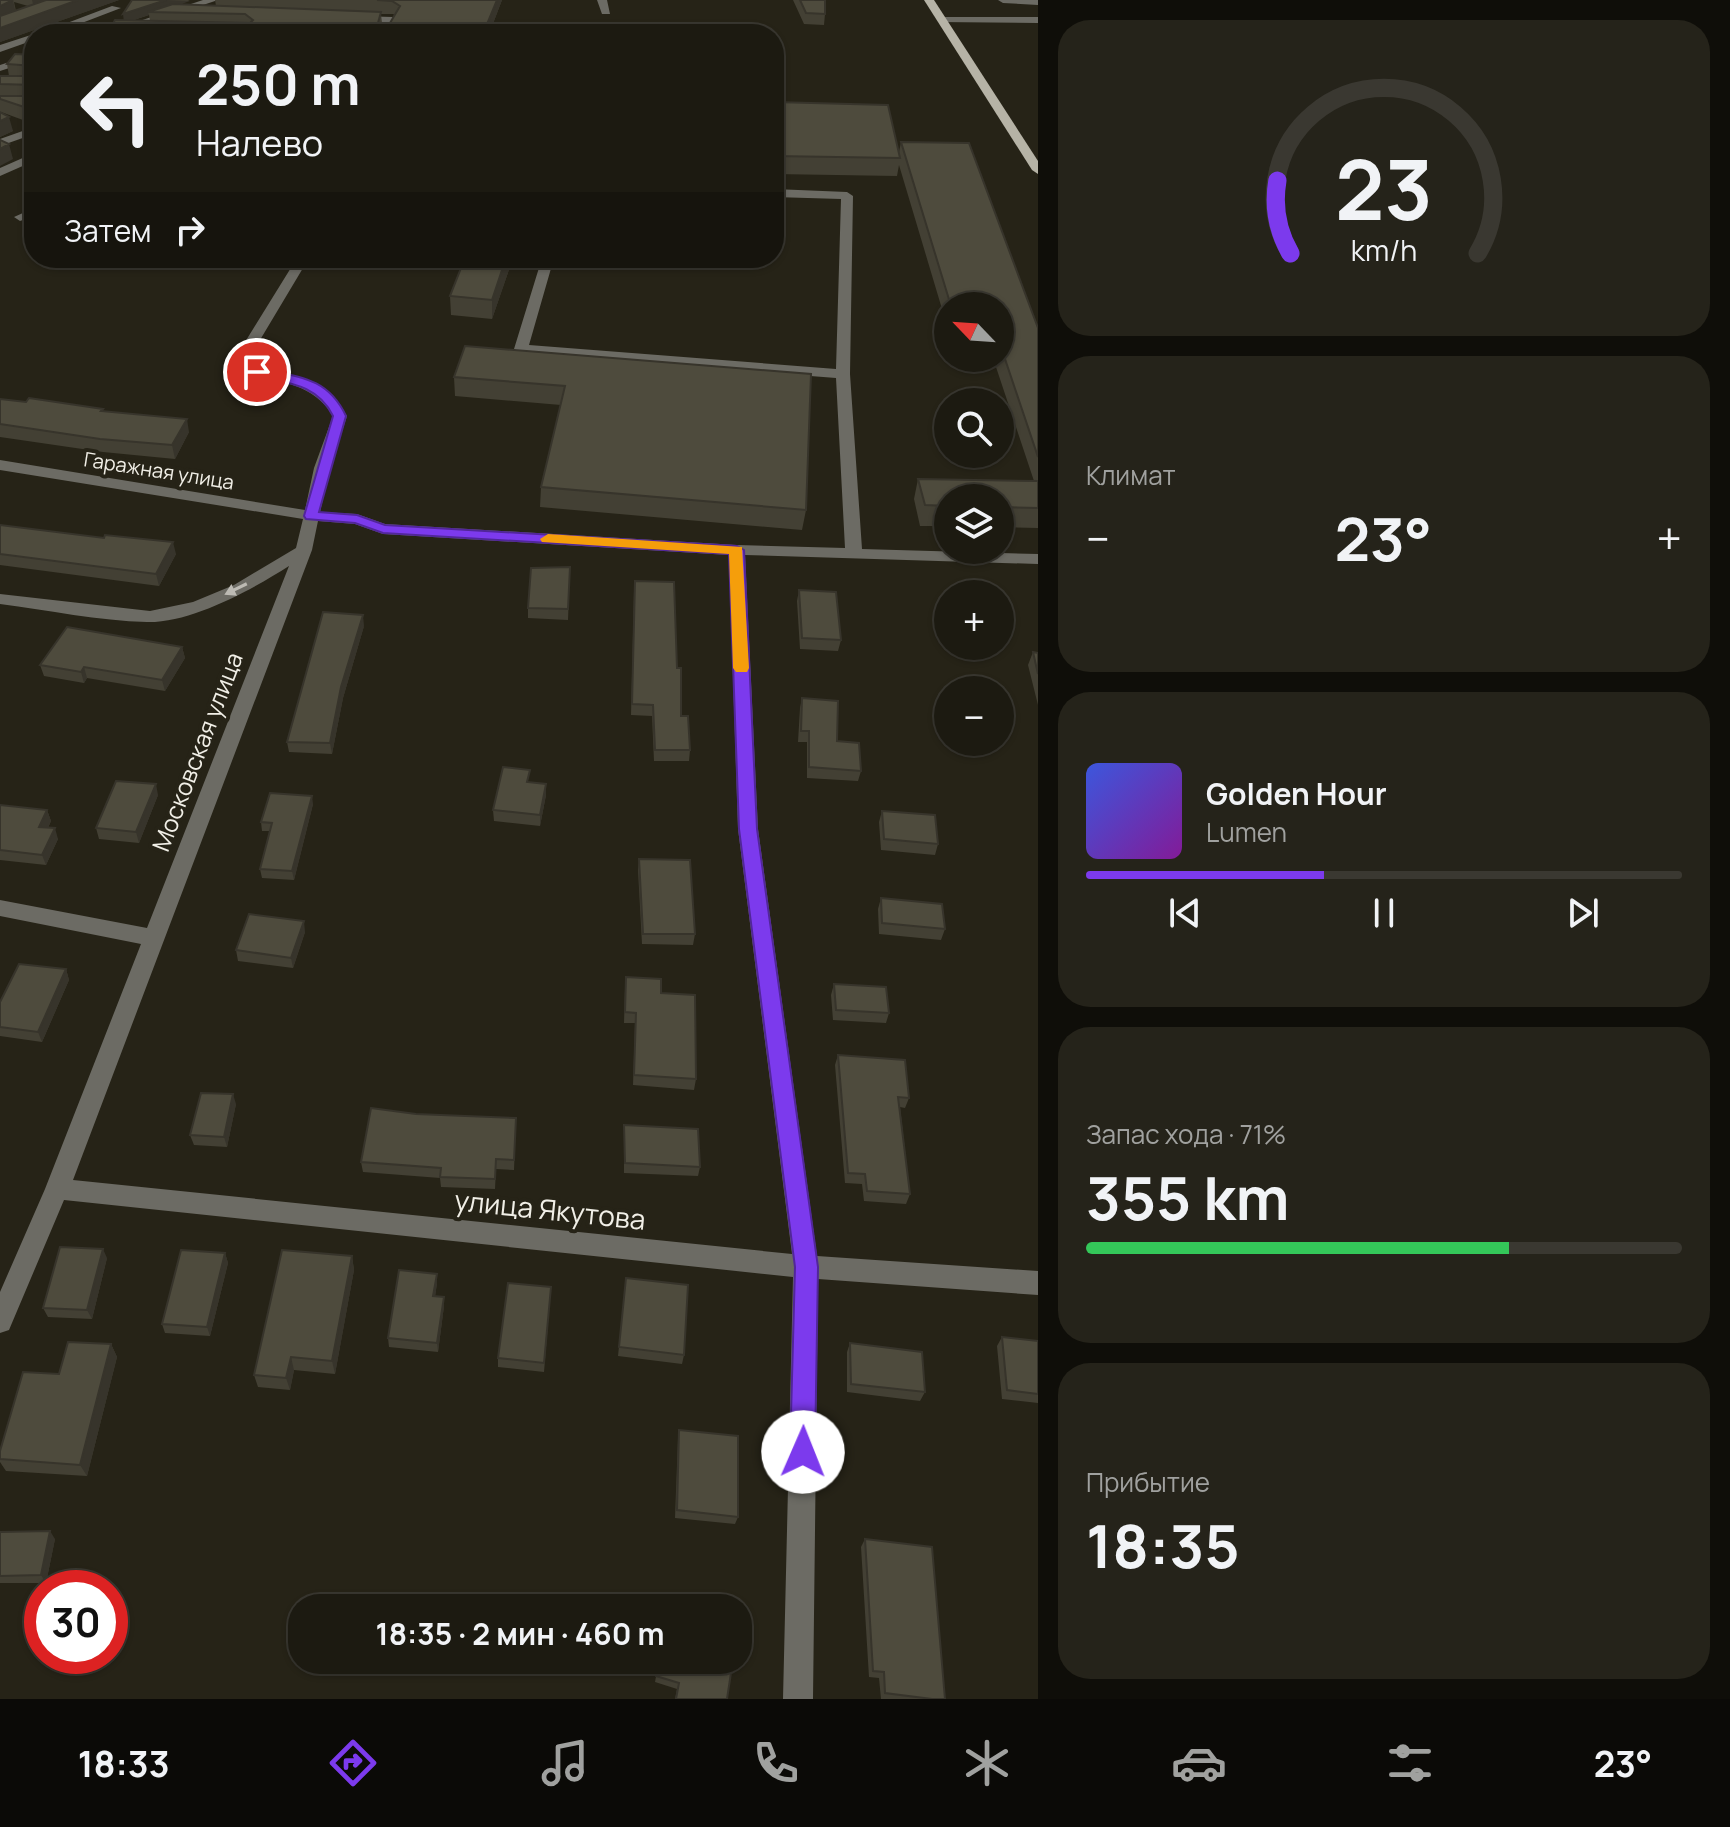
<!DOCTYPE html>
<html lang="ru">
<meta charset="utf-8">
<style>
:root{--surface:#1c1a11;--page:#25231a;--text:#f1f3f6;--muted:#a0a19f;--line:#3a3831;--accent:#7c3aed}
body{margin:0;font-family:Manrope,sans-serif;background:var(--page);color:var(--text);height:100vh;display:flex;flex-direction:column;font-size:30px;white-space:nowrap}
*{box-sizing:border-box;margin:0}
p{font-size:26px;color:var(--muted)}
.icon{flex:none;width:44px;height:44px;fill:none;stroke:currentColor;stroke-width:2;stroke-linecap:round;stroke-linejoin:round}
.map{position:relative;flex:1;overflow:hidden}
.side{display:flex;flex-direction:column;gap:20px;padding:20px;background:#0f0e09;width:692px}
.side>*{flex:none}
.banner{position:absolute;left:24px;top:24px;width:760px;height:244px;border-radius:32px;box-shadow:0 2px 6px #0004,0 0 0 2px var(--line);background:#1c1a11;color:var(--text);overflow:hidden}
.needle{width:52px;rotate:295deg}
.tools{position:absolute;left:934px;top:292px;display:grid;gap:16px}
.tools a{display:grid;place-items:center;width:80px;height:80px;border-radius:50%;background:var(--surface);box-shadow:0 2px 6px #0004,0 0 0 2px var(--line);font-size:40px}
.speed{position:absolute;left:24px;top:1570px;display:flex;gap:16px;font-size:40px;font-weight:700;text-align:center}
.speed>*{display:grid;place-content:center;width:104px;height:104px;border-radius:50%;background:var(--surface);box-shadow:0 2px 6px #0004,0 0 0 2px var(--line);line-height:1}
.speed .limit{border:12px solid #d22;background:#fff;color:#111}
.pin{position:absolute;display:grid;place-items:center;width:68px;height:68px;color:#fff;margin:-34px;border:4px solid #fff;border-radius:50%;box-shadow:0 2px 8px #0007}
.me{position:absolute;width:88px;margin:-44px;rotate:1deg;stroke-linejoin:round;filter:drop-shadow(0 0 6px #0008)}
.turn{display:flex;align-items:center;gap:28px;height:168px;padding:0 40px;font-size:36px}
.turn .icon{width:104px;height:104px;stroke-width:2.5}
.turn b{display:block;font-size:56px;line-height:68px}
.then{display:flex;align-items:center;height:76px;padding:0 40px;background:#0003;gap:16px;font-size:30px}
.big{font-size:60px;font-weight:700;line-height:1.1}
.side .widget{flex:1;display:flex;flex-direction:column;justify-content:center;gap:12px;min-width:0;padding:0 28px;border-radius:32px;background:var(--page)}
.side .dial{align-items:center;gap:0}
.dial svg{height:208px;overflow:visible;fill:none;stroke:var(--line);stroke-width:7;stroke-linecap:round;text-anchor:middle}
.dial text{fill:var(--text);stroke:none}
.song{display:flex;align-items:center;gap:24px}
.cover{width:96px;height:96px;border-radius:12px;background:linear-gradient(135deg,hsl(230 70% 55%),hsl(290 70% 35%))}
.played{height:8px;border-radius:4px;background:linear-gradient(90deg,var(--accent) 40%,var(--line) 40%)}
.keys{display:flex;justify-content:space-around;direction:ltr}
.heat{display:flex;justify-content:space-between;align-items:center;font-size:44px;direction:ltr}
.charge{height:12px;border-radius:6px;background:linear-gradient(90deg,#34c759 71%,var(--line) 0)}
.trip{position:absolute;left:288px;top:1594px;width:464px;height:80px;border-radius:32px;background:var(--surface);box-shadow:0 2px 6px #0004,0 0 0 2px var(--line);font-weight:700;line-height:80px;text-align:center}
.tabs{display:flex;height:128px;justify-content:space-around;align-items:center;background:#0b0a07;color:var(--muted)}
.tabs .icon{width:56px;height:56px}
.tabs .on{color:var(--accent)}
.tabs b{font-size:36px;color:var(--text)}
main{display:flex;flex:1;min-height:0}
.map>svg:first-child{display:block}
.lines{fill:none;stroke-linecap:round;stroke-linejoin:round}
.minor{fill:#6c6b64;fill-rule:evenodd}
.major{fill:#b6b3a6;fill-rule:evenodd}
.wall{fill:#434034;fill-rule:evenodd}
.shaded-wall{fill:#37342b}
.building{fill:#4e4b3d;stroke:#37342b;stroke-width:2}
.oneway{fill:#bcbab3}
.route{fill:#7c3aed;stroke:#51269a;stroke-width:2}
.slow{fill:#f59e0b}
.labels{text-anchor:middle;stroke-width:8;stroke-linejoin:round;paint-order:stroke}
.far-street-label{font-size:20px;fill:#f1efe7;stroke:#262317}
.street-label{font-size:24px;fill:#f1efe7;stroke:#262317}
.near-street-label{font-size:28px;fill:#f1efe7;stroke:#262317}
</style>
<main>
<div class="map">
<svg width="1038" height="1699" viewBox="0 0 1038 1699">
<rect width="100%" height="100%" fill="#262317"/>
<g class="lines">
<path class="minor" d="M203,0h15l-102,34h-16z
M597,0h10l3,14h-8z
M998,0h40v5l-35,-2z
M112,6l9,2 -68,26h-15z
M357,16l36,1 5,3 -7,14h-10l6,-11 -34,-2v-4z
M942,17h96v6l-100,-1v-4z
M34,34v6l-34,12v-7z
M34,54v6l-34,11v-6z
M34,127v7l-34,12v-7z
M34,153v8l-34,15v-8z
M774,189l73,3 6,4 -3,178 12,175 176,5v10l-293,-9 13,274 59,427 221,15v24l-220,-16 -5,420h-30l10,-422 -729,-77 -55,130 -9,3v-41l45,-103 96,-245 -141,-28v-16l147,28 142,-362c-36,23 -97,57 -142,56 -48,-1 -99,-12 -147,-18v-10l150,17 43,-9 41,-17 62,-37 7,-29 -303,-49v-10l305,50 9,-42 19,-52c-24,-38 -58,-30 -93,-49l-3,-12 60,-97h12l-58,97 1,7c42,23 66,6 95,54l-17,52 -10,44 37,2 28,10 352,21 108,3 -9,-170 -315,-25 -7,-4 28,-91h12l-25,87 307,24 5,-170 -67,-2zM318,521l37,3 28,10 346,21 9,274 54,425 -719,-74 239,-630z
M34,208v8l-14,5 -6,-4z"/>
<path class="major" d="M924,0h10l104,161v13l-6,-4z"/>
</g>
<path class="wall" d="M0,0h119l-119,42zM14,2l14,4 -12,5z
M132,0h58l-11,5 37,1 -1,-6h287l-13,34h-382l17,-13zM381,14h12l2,1 -5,8h-8zM149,15l1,6h-19z
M793,0h32v14l-1,11 -20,-1z
M34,55v69l-33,-12 12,19 -13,6v-61h9l-2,-12z
M774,102l125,50 2,-10 137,186v200l-38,-1v-29h-52v28h-28l-6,-27 4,-20 116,2 -41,-123h7v-52h-52v23l-49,-164 -2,11 -123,-2z
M465,258h48l-21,61 -41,-4 -1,-19z
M811,374l-5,136 -4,20 -262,-23 1,-20 20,-82 -106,-9 -1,-19z
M0,399l103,10v3l86,20 -14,27 -72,-7 -103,-15z
M0,525l104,13 72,16 -17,32 -159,-21z
M570,567l-2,53 -40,-2v-10z
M799,590l42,50 -3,11 -38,-2 -3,-48z
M634,591l43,77 4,48 9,34 -1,11h-35l-2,-45 -21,-1z
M364,626l-21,72 -11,56 -43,-2 -2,-10z
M182,647l3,11 -20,33 -78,-13 -3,5 -40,-7 -4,-11z
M1033,652l5,1v52l-10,-40z
M802,698l59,73 -3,10 -51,-3v-36h-9l2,-34z
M529,782l17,2v11l-6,31 -46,-5 -1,-11z
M158,795l-19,48 -40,-4 -3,-11z
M313,804l-19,76 -32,-2 -2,-9 10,-38h-8l-1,-9z
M0,805l47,5 4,11 -3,7 10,11 -12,26 -46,-5z
M882,811l56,33 -3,11 -54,-5 -2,-28z
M639,859l56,75 -2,11 -51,-1 -4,-74z
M881,898l64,31 -4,11 -62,-6 -1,-25z
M305,932l-12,36 -55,-7 -2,-11z
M66,969l3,11 -27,62 -42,-6v-34z
M834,984l55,29 -3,10 -53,-3 -2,-25z
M625,988l36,5 35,86 -2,11 -61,-5 2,-62h-11z
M838,1055l71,43 -4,10 -5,-1 10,87 -4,10 -42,-3 -2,-17 -17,-1 -10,-118z
M236,1104l-9,43 -33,-2 -4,-10z
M416,1114l100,4 -2,52 -18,-1 -1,20 -54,-2 -1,-9 -77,-6 -2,-10z
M624,1125l76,42 -2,9 -74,-3z
M225,1253l3,10 -18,73 -45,-3 -3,-9z
M352,1256l2,14 -19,104 -41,-4 -4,20 -32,-3 -4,-12z
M107,1258l-15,61 -44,-2 -5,-9z
M626,1278l58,77 -2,9 -64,-8z
M437,1283l-2,13 9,1v9l-6,46 -49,-5 -1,-9z
M551,1287l-7,85 -46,-5v-9z
M1002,1337l36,4v62l-36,-4 -5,-53z
M850,1343l75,49 -5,9 -73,-9v-40z
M111,1344l6,13 -30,119 -81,-5 -6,-9v-3l59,-85z
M679,1430l59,87 -3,7 -60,-6 3,-80z
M0,1532l55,7 -9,44h-46z
M865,1539l80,160h-64l-2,-21 -10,-1 -8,-130z
M659,1660l68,39h-52l2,-10 -22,-7z"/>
<path class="shaded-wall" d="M13,0l3,14 -16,6v-14z
M32,0h23l-21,8z
M78,0h41l-119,42v-14z
M166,0l24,1 -35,12 -7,-1 1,3 -25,8 -1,-9z
M497,0h5l-13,34h-6z
M9,117l4,14 -13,6v-16z
M9,144l4,15 -13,7v-17z
M506,258h7l-21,61v-19z
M187,419l2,13 -14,27 -3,-14z
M173,542l3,12 -17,32 -3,-12z
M363,615l1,11 -21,72 -11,56 -2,-11 11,-56z
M182,647l3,11 -20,33 -3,-11z
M84,667l3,11 -3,5 -3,-11z
M156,784l2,11 -19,48 -3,-11z
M546,784v11l-6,31v-11z
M312,796l1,8 -19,76 -2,-9z
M47,810l4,11 -8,17 -4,-11z
M55,828l3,11 -12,26 -4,-10z
M304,921l1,11 -12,36 -2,-10z
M66,969l3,11 -27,62 -4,-10z
M233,1094l3,10 -9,43 -3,-10z
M103,1249l4,9 -15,61 -5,-9z
M225,1253l3,10 -18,73 -3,-9z
M352,1256l2,14 -19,104 -3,-13z
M437,1274v9l-3,22 -1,-9z
M444,1297v9l-6,46 -1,-9z
M111,1344l6,13 -30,119 -7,-11z
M291,1357l3,13 -4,20 -4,-12z
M50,1531l5,8 -9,44 -5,-8z"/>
<path class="building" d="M0,0h13l-13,6z
M46,0h32l-78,28v-12z
M132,0h34l-43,14z
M377,0h120l-14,34h-376l8,-14 135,3 3,-3 -8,-6 -97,-2 25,-8 208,8 -3,11h12l10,-17 -8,-5z
M800,0h25v14l-19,-1z
M15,54l19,1v54h-4l-30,-10v-3h31l2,-11 -33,-1v-8h33v-10l-26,-2z
M774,102l114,3 12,53 -126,-2z
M0,112l9,5 -9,4z
M0,140l9,4 -9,5z
M901,142l68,1 69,185v129l-38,-113v-38h-49z
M465,258h41l-14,42 -42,-4z
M465,346l346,28 -5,136 -265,-23 24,-101 -111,-9z
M29,398l74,11 -2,2 86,8 -15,26 -72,-6 -100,-15v-25l26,3z
M918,479l120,2v27l-38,-1v-9h-52v8l-23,-1z
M0,525l104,13 1,-3 68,7 -17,32 -156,-20z
M570,567l-2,42 -40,-1 3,-40z
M635,581l39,1 3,86h4v48h7l2,34h-35l-2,-45 -21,-1z
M799,590l37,2 5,48 -39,-2z
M323,612l40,3 -22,72 -11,56 -43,-1z
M67,627l115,20 -20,33 -78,-13 -3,5 -41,-7z
M1033,652l5,1v21z
M802,698l36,3 -1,40 22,2 2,28 -52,-4v-36h-8z
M503,767l27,3 -3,12 19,2 -6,31 -47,-5z
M116,781l40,3 -20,48 -40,-4z
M270,793l42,3 -20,75 -32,-2 12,-46 -11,-1z
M0,805l47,5 -8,17 16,1 -13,27 -42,-5z
M882,811l53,4 3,29 -54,-5z
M639,859l51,1 5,74h-52z
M881,898l61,6 3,25 -63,-6z
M249,914l55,7 -13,37 -55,-8z
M19,964l47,5 -28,63 -38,-5v-25z
M626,977l35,2v14l34,2 1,84 -62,-4 2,-62 -11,-1z
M834,984l52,3 3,26 -53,-3z
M838,1055l67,5 4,38 -11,-1 12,97 -43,-3 -2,-17 -17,-1z
M201,1093l32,1 -9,43 -34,-2z
M371,1108l45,6 100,4 -2,42 -18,-1 -1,20 -55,-2 1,-9 -80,-6z
M624,1125l74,4 2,38 -75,-4z
M60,1247l43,2 -16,61 -44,-2z
M181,1250l44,3 -18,74 -45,-3z
M282,1250l70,6 -20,105 -41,-4 -5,21 -32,-3z
M399,1270l38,4 -4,22 11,1 -7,46 -49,-5z
M626,1278l62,7 -4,70 -65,-8z
M508,1283l43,4 -7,76 -46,-5z
M1002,1337l36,4v53l-31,-4z
M68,1342l43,2 -31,121 -80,-6v-8l23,-79 36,2z
M850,1343l72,9 3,40 -74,-8z
M679,1430l59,6v81l-61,-7z
M50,1531l-9,44 -41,1v-44z
M865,1539l67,8 13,152h-13l-47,-6 -1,-21 -11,-1z
M659,1660h74l-6,39h-51l3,-16 -23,-7z"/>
<defs><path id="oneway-solid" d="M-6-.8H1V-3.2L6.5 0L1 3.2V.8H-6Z" transform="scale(2)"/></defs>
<use class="oneway" href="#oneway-solid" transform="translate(236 589) rotate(154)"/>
<path class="route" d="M257,368c40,9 70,8 89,48l-27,96 38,3 28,10 352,21 7,4 13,279 61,438 -3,185 -4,9 -8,3 -9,-3 -4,-9 5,-185 -56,-438 -10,-275 -346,-21 -28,-10 -49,-4 -2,-3 29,-100c-16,-33 -48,-33 -80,-41l-2,-3z"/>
<path class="slow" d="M548,534l194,13 7,121 -2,4h-11l-3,-4 -4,-114 -187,-12 -2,-3z"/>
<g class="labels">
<g class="far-street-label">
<text transform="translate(159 471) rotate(9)" y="7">Гаражная улица</text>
</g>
<g class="street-label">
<text transform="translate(198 752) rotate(-69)" y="8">Московская улица</text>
</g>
<g class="near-street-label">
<text transform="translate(550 1210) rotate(6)" y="10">улица Якутова</text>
</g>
</g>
</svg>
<div class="tools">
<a><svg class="needle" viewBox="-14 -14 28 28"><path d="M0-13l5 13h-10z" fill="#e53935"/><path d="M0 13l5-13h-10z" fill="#a0a19f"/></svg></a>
<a><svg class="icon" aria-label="search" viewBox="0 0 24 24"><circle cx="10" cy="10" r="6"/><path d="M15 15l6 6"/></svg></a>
<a><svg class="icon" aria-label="layers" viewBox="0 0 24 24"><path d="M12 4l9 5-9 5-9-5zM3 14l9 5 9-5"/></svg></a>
<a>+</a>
<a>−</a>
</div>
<div class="speed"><div class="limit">30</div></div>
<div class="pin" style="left:257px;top:372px;background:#d93025"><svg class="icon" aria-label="arrive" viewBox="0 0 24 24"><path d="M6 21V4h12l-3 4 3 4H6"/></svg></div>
<svg class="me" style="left:803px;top:1452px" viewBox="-20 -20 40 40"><circle r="19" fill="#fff"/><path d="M0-13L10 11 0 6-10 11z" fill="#7c3aed"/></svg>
<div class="trip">18:35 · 2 мин · 460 m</div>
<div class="banner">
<div class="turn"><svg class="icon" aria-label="left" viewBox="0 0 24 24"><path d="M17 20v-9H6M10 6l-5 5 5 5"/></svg><div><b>250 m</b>Налево</div></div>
<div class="then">Затем<svg class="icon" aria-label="right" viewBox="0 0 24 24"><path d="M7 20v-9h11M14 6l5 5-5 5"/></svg></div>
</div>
</div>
<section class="side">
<div class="widget dial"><svg viewBox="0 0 100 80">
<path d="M14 69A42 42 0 1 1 86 69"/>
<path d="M14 69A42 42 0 0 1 9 41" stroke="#7c3aed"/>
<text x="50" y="56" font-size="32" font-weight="700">23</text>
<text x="50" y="72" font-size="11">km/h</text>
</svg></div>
<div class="widget"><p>Климат</p>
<div class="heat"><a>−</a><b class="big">23°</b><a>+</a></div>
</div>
<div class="widget">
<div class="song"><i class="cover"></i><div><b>Golden Hour</b><p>Lumen</p></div></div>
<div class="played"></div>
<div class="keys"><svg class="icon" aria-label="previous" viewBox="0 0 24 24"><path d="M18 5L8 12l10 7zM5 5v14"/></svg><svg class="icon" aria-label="pause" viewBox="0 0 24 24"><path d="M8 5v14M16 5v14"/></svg><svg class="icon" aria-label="next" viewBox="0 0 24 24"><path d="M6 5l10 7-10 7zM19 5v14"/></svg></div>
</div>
<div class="widget"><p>Запас хода · 71%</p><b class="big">355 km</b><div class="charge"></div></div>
<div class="widget"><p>Прибытие</p><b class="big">18:35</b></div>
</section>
</main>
<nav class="tabs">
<b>18:33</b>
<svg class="icon on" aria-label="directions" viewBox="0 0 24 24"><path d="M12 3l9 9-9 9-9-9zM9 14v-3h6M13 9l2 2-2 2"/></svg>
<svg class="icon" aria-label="music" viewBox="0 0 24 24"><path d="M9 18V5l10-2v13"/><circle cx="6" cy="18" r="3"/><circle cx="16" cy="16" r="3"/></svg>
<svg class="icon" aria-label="phone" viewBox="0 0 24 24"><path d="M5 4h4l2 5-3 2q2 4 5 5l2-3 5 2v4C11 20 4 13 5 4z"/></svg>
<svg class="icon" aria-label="climate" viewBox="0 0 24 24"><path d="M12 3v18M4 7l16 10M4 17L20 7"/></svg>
<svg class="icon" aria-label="car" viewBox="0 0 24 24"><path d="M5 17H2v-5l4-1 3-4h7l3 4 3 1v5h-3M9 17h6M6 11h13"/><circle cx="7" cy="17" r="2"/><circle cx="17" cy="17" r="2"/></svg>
<svg class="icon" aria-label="filters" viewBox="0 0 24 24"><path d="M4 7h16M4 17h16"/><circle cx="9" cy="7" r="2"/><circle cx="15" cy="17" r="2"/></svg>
<b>23°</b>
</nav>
